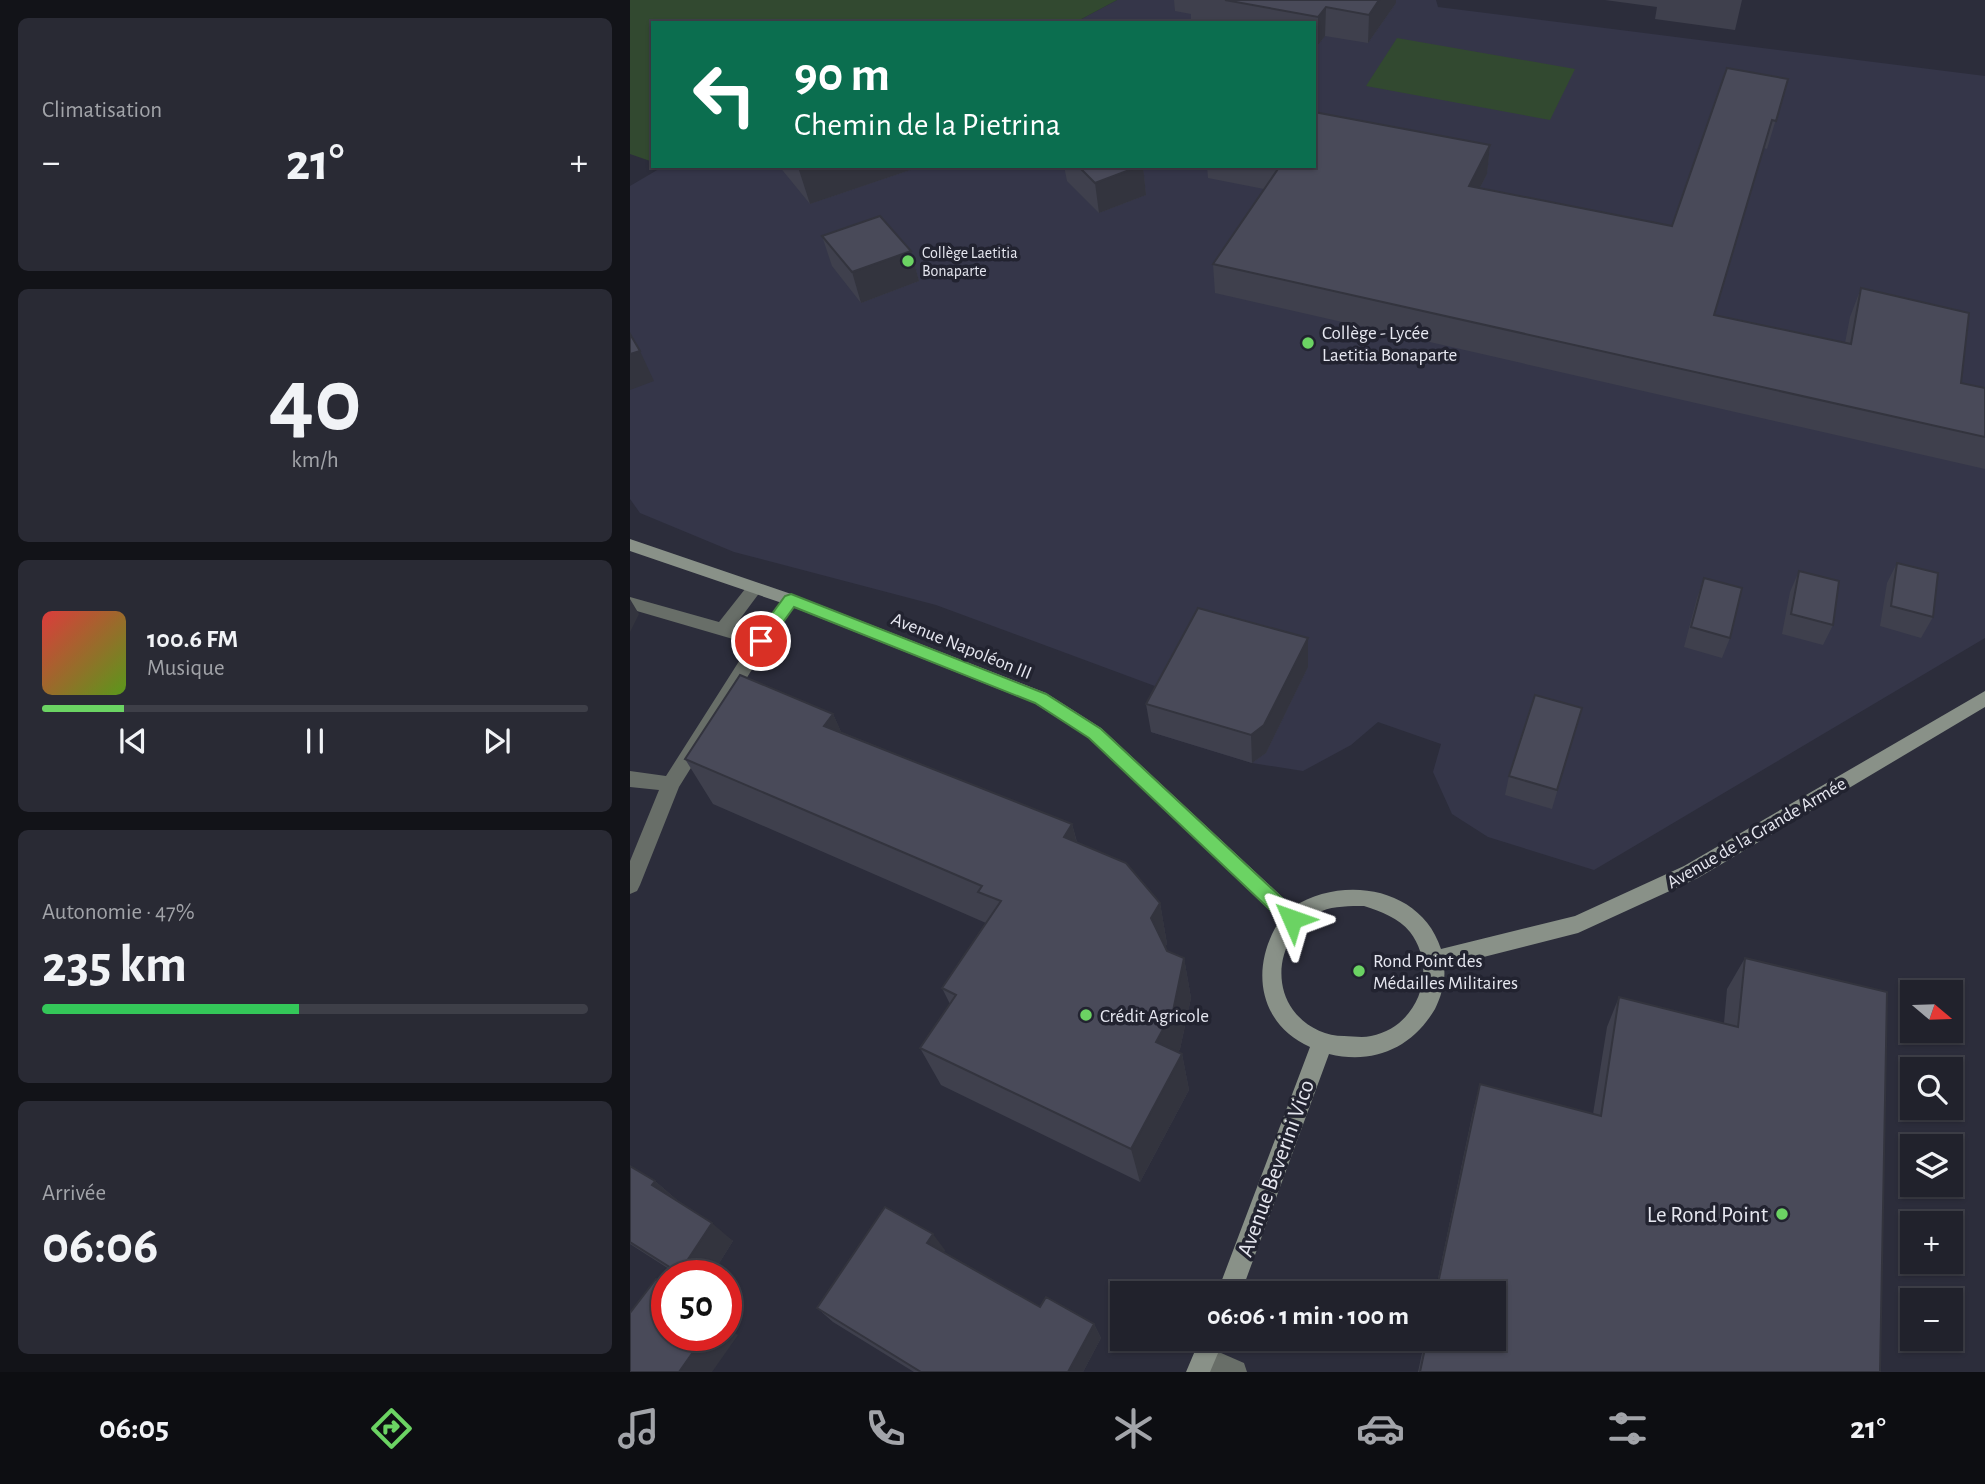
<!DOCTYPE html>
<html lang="fr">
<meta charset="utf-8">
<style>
:root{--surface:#21222c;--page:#292a34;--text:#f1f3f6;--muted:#a2a4a9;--line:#3e3f48;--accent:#6bd363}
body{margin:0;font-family:"Alegreya Sans",sans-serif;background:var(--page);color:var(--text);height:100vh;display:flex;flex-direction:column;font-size:26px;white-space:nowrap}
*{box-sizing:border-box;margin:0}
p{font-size:23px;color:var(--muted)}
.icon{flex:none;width:38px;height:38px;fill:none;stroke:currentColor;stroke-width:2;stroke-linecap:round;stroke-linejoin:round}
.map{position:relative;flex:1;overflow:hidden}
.panel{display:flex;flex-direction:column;gap:18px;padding:18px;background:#121318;width:630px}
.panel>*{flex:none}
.top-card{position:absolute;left:21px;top:21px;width:665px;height:147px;border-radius:0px;box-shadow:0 2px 5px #0004,0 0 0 2px var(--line);background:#0b6e4f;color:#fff;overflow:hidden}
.needle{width:46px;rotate:109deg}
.controls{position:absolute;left:1270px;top:980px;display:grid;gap:14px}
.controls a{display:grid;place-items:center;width:63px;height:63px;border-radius:0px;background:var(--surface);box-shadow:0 2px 5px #0004,0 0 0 2px var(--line);font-size:35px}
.speed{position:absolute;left:21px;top:1260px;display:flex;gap:14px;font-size:35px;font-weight:700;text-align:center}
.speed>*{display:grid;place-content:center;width:91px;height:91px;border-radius:50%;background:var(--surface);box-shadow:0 2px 5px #0004,0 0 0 2px var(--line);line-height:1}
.speed .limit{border:10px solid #d22;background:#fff;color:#111}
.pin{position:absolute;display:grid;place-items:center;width:60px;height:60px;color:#fff;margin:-30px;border:4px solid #fff;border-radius:50%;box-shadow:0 2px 7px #0007}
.me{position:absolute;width:77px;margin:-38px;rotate:313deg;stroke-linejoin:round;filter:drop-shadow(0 0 5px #0008)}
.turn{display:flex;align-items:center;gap:24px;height:147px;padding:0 28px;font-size:32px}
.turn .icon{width:91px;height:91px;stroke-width:2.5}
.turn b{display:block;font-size:49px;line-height:60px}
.big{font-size:52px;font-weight:600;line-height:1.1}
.panel .tile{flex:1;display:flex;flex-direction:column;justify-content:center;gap:10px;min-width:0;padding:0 24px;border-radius:10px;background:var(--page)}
.panel .dial{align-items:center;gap:0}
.dial b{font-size:91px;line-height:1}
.song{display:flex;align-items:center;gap:21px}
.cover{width:84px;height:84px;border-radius:10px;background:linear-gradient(135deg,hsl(0 70% 55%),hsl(90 70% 35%))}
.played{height:7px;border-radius:4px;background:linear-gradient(90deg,var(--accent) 15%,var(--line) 15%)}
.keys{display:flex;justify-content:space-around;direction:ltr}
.heat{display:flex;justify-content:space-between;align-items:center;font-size:38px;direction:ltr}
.charge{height:10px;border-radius:5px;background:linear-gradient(90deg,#34c759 47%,var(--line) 0)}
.trip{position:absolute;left:480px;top:1281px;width:396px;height:70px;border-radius:0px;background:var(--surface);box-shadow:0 2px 5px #0004,0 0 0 2px var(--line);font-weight:600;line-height:70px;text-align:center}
.tab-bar{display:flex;height:112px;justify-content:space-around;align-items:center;background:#0d0e12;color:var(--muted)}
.tab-bar .icon{width:49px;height:49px}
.tab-bar .selected{color:var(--accent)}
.tab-bar b{font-size:32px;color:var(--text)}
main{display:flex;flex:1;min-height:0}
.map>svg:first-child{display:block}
.built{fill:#353649}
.green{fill:#324930}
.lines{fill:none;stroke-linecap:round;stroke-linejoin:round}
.minor{fill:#686e68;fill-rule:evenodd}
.tertiary{fill:#686e68;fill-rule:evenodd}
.secondary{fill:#899188;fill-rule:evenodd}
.wall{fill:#3f404d}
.shaded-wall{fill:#33343e}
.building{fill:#494a59;stroke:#33343e;stroke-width:2}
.route{fill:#6bd363;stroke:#468940;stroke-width:2}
.poi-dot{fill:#6bd363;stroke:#222330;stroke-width:2.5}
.labels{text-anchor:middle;stroke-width:7;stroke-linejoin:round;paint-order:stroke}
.far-poi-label{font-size:16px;fill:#e6e7f0;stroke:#222330;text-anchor:start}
.poi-label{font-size:19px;fill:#e6e7f0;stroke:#222330;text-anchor:start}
.street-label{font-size:19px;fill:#e6e7f0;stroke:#222330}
.near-street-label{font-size:23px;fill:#e6e7f0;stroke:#222330}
.near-poi-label{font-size:23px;fill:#e6e7f0;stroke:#222330;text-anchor:end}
</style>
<main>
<section class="panel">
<div class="tile"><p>Climatisation</p>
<div class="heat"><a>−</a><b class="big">21°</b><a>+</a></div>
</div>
<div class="tile dial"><b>40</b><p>km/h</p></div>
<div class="tile">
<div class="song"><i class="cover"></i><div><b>100.6 FM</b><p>Musique</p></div></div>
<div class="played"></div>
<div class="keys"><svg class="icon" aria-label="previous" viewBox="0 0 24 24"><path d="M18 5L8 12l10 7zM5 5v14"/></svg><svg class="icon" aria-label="pause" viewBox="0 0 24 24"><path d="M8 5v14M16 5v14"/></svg><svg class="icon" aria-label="next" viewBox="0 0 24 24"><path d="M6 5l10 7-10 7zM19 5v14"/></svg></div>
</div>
<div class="tile"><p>Autonomie · 47%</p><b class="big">235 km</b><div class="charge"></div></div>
<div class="tile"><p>Arrivée</p><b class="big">06:06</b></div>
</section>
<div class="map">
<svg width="1355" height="1372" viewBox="0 0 1355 1372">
<rect width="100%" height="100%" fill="#2c2d3b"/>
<path class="built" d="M487,0h319l2,7 547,69v562l-391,232 -106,-33 -36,-23 -19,-42 8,-28 -63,-22 -27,23 -48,26 -51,-8 -101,-31 20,-40 -235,-87 -202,-53 -94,-39 -10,-14v-313l34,-20h650v-143h-240z"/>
<path class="green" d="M0,0h487l-43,23h-421v139l-23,-8z
M767,38l178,31 -25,51 -184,-34z"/>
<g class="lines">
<path class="minor" d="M125,582l8,6 -29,39 24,7 27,-38 6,-2 8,6 -43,63 -77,124 -39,98 -3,6 -7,3v-33l29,-71 -29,-3v-16l36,5 84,-132 -120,-35v-12l89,25 30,-38z"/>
<path class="tertiary" d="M575,1346l39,17 3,9h-39l-12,-5 -3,-9 3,-9z"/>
<path class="secondary" d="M0,539l167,57 249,97 55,35 192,179c50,-32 128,-20 148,42l134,-33 109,-50 301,-175v16l-287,171 -120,55 -134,34c2,13 -3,30 -9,42 -23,39 -62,56 -106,45l-88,239h-24l93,-246c-53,-24 -60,-81 -30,-127l-191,-182 -55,-35 -249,-99 -155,-53zM734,906c16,5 35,12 46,26 29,38 8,95 -39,104 -9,2 -19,0 -27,0 -20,0 -39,-10 -51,-26 -24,-33 -9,-83 29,-99 12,-5 28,-5 42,-5z
M570,1339h24l-14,33h-24z"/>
</g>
<path class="wall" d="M544,0h222v3l-28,40 -43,-7 -7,9h-4v-22h-118l-5,-1v-8l-16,-3z
M975,0h137l-7,30 -80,-11 2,-12z
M1158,79l-21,70 -3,-1 -50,167 131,28 5,-26 11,-29 100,95 24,5v81l-770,-176 -2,-29 51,-75 -56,-11 -1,-12h107l176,-21 -3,29 -7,14 192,38z
M149,166h143l-112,38z
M434,166h79l3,29 -47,18 -32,-32z
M192,236l89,15 8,30 -58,22 -29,-37z
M1267,563l36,54 -12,21 -41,-12 7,-43z
M1169,571l34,54 -10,20 -41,-11 8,-42z
M1074,578l26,60 -8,20 -38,-11 13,-49z
M678,667l-42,86 -14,10 -101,-31 -5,-28z
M203,714l8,18 231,92 5,18 83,61 7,41 -2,3 2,4 17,7 7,40 -11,51 -2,3 4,2 7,36 -49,92 -199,-97 -21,-37 30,-44 -8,-16 44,-65 -273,-119 -28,-45z
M946,727l-24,82 -47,-14 4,-19z
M1115,958l135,414h-462l7,-33h68v-46h-58l38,-182 7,-27 113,30 14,-87 12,-30 105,26 3,-34z
M0,1166l25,15 22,19 56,41 -22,35h-31l-50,-32z
M315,1250l-1,2 96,55 54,17 7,14 -18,34h-169l-81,-50 -16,-14z"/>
<path class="shaded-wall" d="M749,0h17v3l-28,40 1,-28z
M696,7l-1,29 -7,9v-28z
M860,145l-3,29 -21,41 3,-29z
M169,166h123l-112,38 -12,-37z
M510,166h3l3,29 -47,18 -4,-30z
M281,251l8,30 -58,22 -9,-31z
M10,351l14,30 -24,9v-36z
M0,599l9,15 -9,18z
M678,638v29l-42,86 -14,10 -1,-28z
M203,714l21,46 -30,-34z
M442,824l11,43 -19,-30z
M530,903l7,41 -9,15 -7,-41z
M554,958l7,40 -11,51 -16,30 -8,-37z
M552,1054l7,36 -49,92 -9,-33z
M25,1181l22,19 -2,4 -23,-19z
M82,1223l21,18 -22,35h-28l-4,-3z
M303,1234l12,16 -6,9 -12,-16z
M464,1324l7,14 -18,34h-15z
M96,1327l12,8 -26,37h-33l26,-37h21z"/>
<path class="building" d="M595,0h154l-10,15 -43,-8 -8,10z
M1097,68l61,11 -12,42 -4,-1 -58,195 137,29 10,-56 108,25 -8,70 24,5v49l-772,-173 67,-98h34v-54l176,33 -21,41 203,40z
M448,166h62l-45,17z
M250,216l31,35 -59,21 -30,-36z
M0,334l10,17 -10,3z
M1267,563l41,10 -5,44 -42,-11z
M1169,571l40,10 -6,44 -42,-11z
M1074,578l38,10 -12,50 -39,-11z
M568,608l110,30 -44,87 -13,10 -105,-31z
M110,675l93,39 -9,12 248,98 -8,13 62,26 34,40 -9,15 16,33 17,7 -11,53 -17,31 26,12 -51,95 -211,-101 36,-53 -14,-7 59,-87 -23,-9 4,-6 -297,-127z
M905,695l47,13 -25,82 -48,-14z
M1115,958l142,34 -7,380h-460l7,-33h66v-46h-57l44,-209 121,32 18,-119 119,30z
M0,1166l25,15 -3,4 60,38 -33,50 -49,-31z
M255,1207l48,27 -6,9 113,64 6,-10 48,27 -26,48h-147l-104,-64z
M26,1279l11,7v49h38l-26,37h-49v-59z"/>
<path class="route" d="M161,594l255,100 55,35 198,185 2,5 -2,6 -7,2 -6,-2 -197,-187 -54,-35 -241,-96 -28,39h-11l-2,-5 2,-4 30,-41z"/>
<g class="poi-dot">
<circle cx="278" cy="261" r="7"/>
<circle cx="678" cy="343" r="7"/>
<circle cx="729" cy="971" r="7"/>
<circle cx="456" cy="1015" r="7"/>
<circle cx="1152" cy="1214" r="7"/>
</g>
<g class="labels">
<g class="far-poi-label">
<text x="292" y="258">Collège Laetitia<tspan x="292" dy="18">Bonaparte</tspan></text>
</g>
<g class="poi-label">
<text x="692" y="339">Collège - Lycée<tspan x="692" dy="22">Laetitia Bonaparte</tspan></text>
<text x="743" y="967">Rond Point des<tspan x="743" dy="22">Médailles Militaires</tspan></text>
<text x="470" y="1022">Crédit Agricole</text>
</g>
<g class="street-label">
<text transform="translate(332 645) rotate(22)" y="7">Avenue Napoléon III</text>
<text transform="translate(1126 832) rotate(-30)" y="7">Avenue de la Grande Armée</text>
</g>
<g class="near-street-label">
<text transform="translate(645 1168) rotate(-70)" y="8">Avenue Beverini Vico</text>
</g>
<g class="near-poi-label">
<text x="1138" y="1222">Le Rond Point</text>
</g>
</g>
</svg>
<div class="controls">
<a><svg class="needle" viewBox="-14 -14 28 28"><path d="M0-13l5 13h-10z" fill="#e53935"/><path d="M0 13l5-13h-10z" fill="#a2a4a9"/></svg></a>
<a><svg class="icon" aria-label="search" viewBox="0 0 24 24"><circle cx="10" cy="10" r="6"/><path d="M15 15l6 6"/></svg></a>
<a><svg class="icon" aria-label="layers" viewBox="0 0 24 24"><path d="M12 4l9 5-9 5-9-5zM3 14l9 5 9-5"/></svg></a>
<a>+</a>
<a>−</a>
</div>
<div class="speed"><div class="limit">50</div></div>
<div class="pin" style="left:131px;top:641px;background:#d93025"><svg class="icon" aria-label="arrive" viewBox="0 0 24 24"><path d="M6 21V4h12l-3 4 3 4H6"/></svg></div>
<svg class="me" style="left:662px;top:919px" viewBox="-20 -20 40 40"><path d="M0-17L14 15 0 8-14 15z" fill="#6bd363" stroke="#fff" stroke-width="4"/></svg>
<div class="trip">06:06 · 1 min · 100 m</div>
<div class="top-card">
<div class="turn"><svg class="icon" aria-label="left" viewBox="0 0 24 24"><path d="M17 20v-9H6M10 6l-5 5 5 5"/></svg><div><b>90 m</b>Chemin de la Pietrina</div></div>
</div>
</div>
</main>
<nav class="tab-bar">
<b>06:05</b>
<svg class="icon selected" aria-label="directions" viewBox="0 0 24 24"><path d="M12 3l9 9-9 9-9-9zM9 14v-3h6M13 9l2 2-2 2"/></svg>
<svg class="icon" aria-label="music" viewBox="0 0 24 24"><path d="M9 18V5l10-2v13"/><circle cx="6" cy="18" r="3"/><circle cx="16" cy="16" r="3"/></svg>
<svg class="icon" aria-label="phone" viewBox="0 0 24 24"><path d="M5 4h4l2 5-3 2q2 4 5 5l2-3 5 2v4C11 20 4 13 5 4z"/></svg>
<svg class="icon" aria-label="climate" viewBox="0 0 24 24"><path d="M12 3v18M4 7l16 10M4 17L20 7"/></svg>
<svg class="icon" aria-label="car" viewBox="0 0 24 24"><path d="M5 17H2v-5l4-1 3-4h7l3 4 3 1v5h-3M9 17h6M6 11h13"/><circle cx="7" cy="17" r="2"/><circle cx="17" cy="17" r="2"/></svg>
<svg class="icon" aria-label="filters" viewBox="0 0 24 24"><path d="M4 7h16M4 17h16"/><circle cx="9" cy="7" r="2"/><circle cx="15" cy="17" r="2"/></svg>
<b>21°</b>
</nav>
